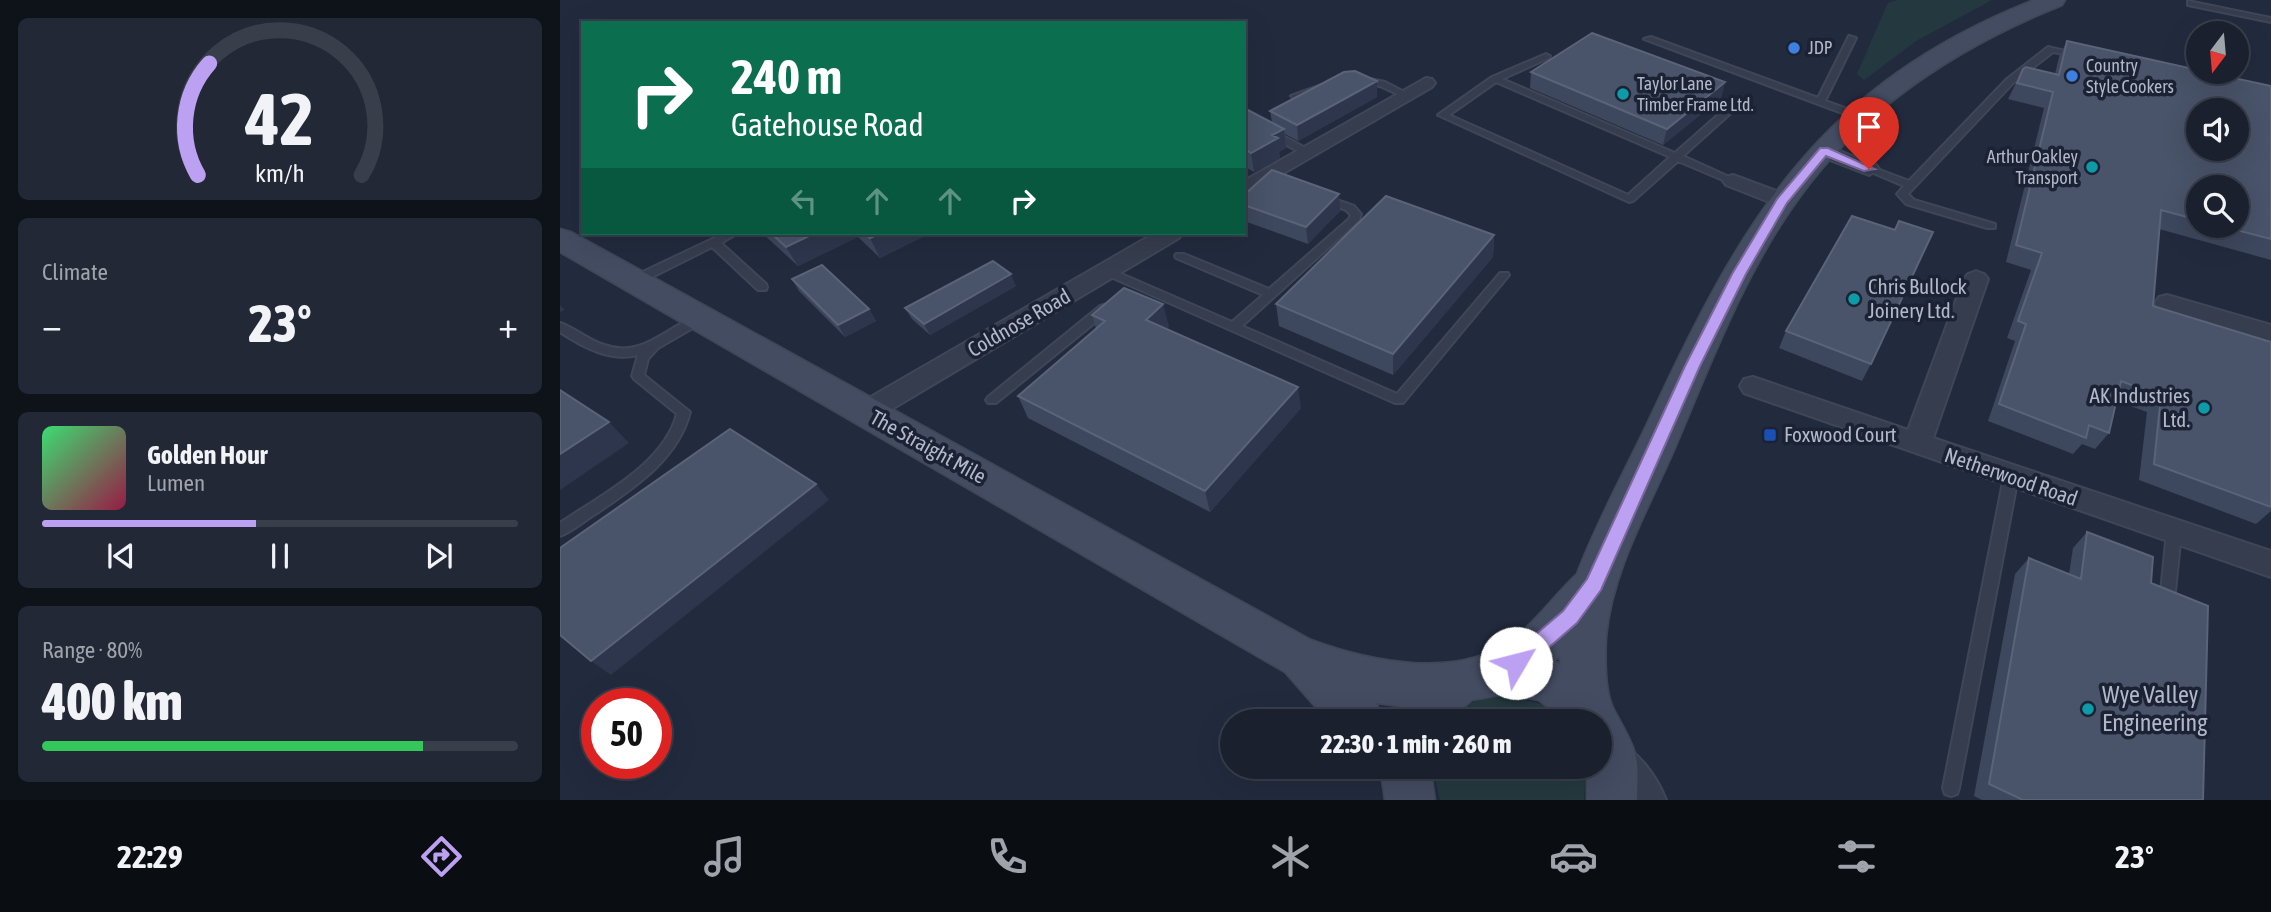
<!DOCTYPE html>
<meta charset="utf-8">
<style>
:root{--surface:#1a202e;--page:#232836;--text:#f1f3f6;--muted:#9fa3aa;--line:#383e4a;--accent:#bca0f2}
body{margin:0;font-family:"Asap Condensed",sans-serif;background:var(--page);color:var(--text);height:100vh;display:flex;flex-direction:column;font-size:26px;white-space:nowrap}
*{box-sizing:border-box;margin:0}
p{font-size:23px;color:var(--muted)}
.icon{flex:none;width:38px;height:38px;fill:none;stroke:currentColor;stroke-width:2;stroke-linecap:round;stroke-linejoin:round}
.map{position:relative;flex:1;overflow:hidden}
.sheet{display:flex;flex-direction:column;gap:18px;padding:18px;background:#0e1219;width:560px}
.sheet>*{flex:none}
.guide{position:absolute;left:21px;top:21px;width:665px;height:214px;border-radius:0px;box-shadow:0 7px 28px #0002,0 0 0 2px var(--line);background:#0b6e4f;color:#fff;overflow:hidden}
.needle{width:46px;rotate:196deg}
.controls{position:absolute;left:1626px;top:21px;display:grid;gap:14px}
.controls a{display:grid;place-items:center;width:63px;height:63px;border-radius:50%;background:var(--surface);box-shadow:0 7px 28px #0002,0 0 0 2px var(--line);font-size:35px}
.speed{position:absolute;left:21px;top:688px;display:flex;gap:14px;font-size:35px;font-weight:700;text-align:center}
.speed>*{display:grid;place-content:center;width:91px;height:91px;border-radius:50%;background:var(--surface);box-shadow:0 7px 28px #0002,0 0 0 2px var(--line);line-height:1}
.speed .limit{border:10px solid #d22;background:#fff;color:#111}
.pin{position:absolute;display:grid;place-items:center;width:60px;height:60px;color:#fff;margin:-72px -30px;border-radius:50% 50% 50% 0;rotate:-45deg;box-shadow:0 0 7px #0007}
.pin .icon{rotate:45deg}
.me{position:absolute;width:77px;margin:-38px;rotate:53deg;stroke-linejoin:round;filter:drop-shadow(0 0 5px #0008)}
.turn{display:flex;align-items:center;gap:24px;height:147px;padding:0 35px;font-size:32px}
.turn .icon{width:91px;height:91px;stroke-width:2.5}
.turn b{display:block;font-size:49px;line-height:60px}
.lanes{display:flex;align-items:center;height:66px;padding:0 35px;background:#0003;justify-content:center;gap:35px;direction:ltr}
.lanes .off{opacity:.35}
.big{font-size:52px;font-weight:800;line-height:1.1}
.sheet .tile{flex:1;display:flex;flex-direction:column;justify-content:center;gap:10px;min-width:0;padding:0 24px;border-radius:10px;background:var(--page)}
.sheet .dial{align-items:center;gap:0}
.dial svg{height:182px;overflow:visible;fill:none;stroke:var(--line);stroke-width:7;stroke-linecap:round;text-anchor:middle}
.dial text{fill:var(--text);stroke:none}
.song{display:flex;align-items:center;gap:21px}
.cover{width:84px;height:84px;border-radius:10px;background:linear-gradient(135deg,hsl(140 70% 55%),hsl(340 70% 35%))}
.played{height:7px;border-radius:4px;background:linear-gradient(90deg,var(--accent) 45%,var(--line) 45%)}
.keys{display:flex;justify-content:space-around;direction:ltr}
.heat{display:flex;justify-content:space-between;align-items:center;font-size:38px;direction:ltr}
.charge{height:10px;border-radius:5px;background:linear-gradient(90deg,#34c759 80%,var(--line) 0)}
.trip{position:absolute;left:660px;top:709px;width:392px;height:70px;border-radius:35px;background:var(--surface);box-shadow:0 7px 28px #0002,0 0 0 2px var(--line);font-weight:800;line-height:70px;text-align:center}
.dock{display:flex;height:112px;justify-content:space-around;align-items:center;background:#0a0d12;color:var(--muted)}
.dock .icon{width:49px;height:49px}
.dock .current{color:var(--accent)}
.dock b{font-size:32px;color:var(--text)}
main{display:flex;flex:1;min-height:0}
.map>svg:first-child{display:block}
.green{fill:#24393f}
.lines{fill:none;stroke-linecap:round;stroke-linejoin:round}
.service-casing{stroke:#3f4657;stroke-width:4}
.minor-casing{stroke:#3f4657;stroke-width:4}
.tertiary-casing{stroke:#3f4657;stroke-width:4}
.secondary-casing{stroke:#3f4657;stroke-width:3}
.service{fill:#363d4e;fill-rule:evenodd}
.minor{fill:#363d4e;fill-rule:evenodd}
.tertiary{fill:#363d4e;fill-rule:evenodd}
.secondary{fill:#444c62;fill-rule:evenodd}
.wall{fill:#3d475d;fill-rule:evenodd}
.shaded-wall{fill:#2d364c}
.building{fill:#495369;stroke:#5a6378;stroke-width:2;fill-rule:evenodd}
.route{fill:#bca0f2;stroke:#7a689d;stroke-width:2}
.shop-dot{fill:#3f7fe0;stroke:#1b2233;stroke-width:2.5}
.culture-dot{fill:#0f9aa8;stroke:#1b2233;stroke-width:2.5}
.transit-dot{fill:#1a4fb4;stroke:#1b2233;stroke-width:2.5}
.labels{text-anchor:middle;stroke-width:7;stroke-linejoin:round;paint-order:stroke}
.far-poi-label{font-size:18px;fill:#b2b8c9;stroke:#1b2233;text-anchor:start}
.poi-label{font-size:21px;fill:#b2b8c9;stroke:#1b2233;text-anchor:start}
.street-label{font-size:21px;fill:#b2b8c9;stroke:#1b2233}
.near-poi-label{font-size:24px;fill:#b2b8c9;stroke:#1b2233;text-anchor:start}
</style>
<main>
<section class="sheet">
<div class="tile dial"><svg viewBox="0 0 100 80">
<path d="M14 69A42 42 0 1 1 86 69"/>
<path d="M14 69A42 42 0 0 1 19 20" stroke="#bca0f2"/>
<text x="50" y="56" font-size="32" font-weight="700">42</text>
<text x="50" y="72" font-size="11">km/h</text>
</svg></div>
<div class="tile"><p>Climate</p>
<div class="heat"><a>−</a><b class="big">23°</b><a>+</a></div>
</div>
<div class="tile">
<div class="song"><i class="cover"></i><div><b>Golden Hour</b><p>Lumen</p></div></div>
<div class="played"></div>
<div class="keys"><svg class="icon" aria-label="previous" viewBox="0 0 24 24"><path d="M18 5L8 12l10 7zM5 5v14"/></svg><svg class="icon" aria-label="pause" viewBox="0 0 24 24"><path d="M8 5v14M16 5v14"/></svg><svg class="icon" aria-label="next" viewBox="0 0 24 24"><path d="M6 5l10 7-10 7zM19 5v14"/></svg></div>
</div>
<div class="tile"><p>Range · 80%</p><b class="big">400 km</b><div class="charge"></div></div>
</section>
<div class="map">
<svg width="1711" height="800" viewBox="0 0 1711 800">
<rect width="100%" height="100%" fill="#222b3e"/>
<path class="green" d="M1337,0h95l-76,41 -52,39 -7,-6 31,-71z
M945,695l39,10 20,16h-115c13,-18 35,-24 56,-26z
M872,767h154l-2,33h-144z"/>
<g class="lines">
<g class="service-casing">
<path id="service" d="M1628,1l83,17v4l-83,-17z
M1289,36l7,2 -31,63 36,13v4l-3,1 -214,-80 7,-2 167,61z
M1488,47l34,8 -4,2 -25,-5 -40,31 -105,111 6,6 81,24v4h-8l-81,-24 -9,-10 7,-8 -40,-17 5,-3 3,1 37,14 98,-102z
M986,54l4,2 -1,2 -47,21 173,74 52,-46h6v4l-50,45 55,25 -5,3 -3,-1 -52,-22 -45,40 -4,1 -191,-87 54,-38zM936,82l174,75 -42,38 -179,-80z
M800,77l25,5 25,13 -4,3 -26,-12 -23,-4v-4z
M762,85l3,1v4l-30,9 -4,-3z
M684,115l67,36 2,2 -2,2h-6l-61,-33z
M765,196l29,10 7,8 -2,6 -117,106 155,68 103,-121h8l1,2 -106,128h-8l-293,-130 -1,-2 1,-2h8l122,53 31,-27 -87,-37 -1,-2 1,-2h8l85,35 80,-70 2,-4 -5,-5 -25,-9 -1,-2z
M165,233h13l-17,10 45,41 1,3 -1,3h-8l-46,-43 -74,37 -4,1 -5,-4 1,-3z
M544,305l6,4 -2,3 -112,91h-8l-2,-3 2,-3 112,-91z
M139,315l6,4 -2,3 -45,26 -10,11 -4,16 46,37c-12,47 -55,75 -93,101 -12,7 -24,18 -37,23v-13c41,-28 104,-59 117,-109l-43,-35 -2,-3 6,-21c-28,7 -55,-8 -78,-23v-9c15,5 28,17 44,22 38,14 62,-18 95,-30z
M1451,472l5,1 2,4 -59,311 -2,6 -6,2 -6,-2 -2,-6 61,-311 2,-4z
M1614,526l5,2 2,4 -6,60 -2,5 -5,1 -5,-1 -2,-5 6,-60 2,-4z"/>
</g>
<g class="minor-casing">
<path id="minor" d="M866,78l6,1 3,4 -3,4 -188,109v-15z
M1264,145l52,20 3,4 -10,6 -52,-20 -3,-4z
M1173,175l57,21 3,5 -11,6 -56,-22 -3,-4 3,-4z
M595,233h27l-3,5 -304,181 -9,3 -9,-3 -4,-7 4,-7z
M1416,271l8,3 4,5 -55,159 338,113v26l-527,-184 -4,-7 4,-7 9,-2 155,53 56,-151 4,-5z
M1607,295l104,30v18l-112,-34 -4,-6 4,-6z"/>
</g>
<g class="tertiary-casing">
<path id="tertiary" d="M1052,739c25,10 44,36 54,61h-52l-22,-34h8v-22z"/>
</g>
<g class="secondary-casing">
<path id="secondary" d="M1474,0h31l-3,5c-102,41 -195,100 -261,190 -56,76 -90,168 -127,255 -26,60 -62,121 -68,187 -1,21 -2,55 8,73 8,15 21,36 23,53 1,12 0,25 0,37h-50v-34h13v-45h-35l-26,-21 -34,-6 -33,6 -25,21h-54l6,-15 -23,-3 9,18h-57l-43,-49 -725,-420v-23l11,3 740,408c60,22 147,40 202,-1 25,-19 42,-45 64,-65 20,-53 48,-103 72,-154 92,-199 170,-335 385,-420zM1000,656v8l-6,-3z
M820,766h50l5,34h-50z"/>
</g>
<use href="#service" class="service"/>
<use href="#minor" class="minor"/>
<use href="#tertiary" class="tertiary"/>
<use href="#secondary" class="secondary"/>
</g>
<path class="wall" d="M1507,41l204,45v174l-112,-31 -6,77 118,36v169l-15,13 -117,-44 8,-68 -31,-11 -7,32 -14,16 -13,-5 -9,10 -85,-33 27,-80 -8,-3 24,-68 -25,-8 38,-154 -36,-9 15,-30 32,5 4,-17zM1638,187l38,39h-38z
M971,72l194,10 -4,16 -58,47 -133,-57z
M817,97l-79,44 -13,-7 1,14 -7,4 1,6 -26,14 -10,-6v-58l28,14 -2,-11z
M684,195l96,16 -32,33 -64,-23z
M202,233h169l-51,25 -22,-21 -60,29z
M934,235l-1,22 -100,118 -114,-49 -3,-22z
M232,279l77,30 7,12 -31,16 -46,-46z
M456,286l-86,49 -18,-16 -7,-11z
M532,315l77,11 -3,3 135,79 -91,104 -182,-94 -10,-22 78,-67z
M1226,331l85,33 -9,17 -83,-33z
M1527,532l64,51 52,217h-221l-8,-4 41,-222 14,-16 40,16 4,-26z"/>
<path class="shaded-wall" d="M817,81v16l-79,44 -1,-16z
M1165,82l-4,16 -58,47 4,-16z
M724,129l2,19 -7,4 1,6 -26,14 -3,-19 21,-18z
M779,194l1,17 -32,33 -2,-17z
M255,233h40l3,4 -60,29 -12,-19z
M321,233h50l-51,25 -10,-20z
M934,235l-1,22 -100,118v-21z
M451,274l5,12 -86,49 -6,-11z
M603,304l6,22 -17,15 -6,-21z
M0,305l5,5 -5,2z
M309,309l7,12 -31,16 -7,-12z
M738,387l3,21 -91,104 -5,-21z
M49,422l20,21 -69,47v-36z
M256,484l13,16 -218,175 -20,-14z"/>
<path class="building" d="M1032,33l133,49 -58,47 -136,-57z
M1507,41l131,29v2h8l65,14v153l-50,-13h15v-39h-38v33l-37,-10 -8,96 118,36v165l-117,-43 7,-68 -40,-15 -12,52 -20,-8 -3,13 -87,-34 27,-80 -8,-3 24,-68 -26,-8 37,-153 -36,-9 6,-14 3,-2 33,8zM1638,110h38v39h-38z
M795,71l22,10 -80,44 -27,-14 74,-39z
M684,108l40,21 -12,6 6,3 -27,15 -7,-5z
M712,170l67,24 -33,33 -62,-22v-10z
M826,196l108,39 -101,119 -117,-50z
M1292,216l43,14 4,-9 34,11 -62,132 -85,-33z
M211,233h44l-29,14z
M304,233h17l-11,5z
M433,261l18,13 -87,50 -19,-16z
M262,265l47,44 -31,16 -46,-46z
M564,288l39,16 -17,16 152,67 -93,104 -187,-95 87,-75 -13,-6z
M0,390l49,32 -49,32z
M170,429l86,55 -225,177 -31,-26v-87z
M1527,532l66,25 -2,26 57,23 -5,194h-180l-34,-16 40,-226 52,21z"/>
<path class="route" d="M1260,148h8l47,21 -11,2 -38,-15 -39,47 -41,71 -46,92 -99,224 -24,33 -54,47 -7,2 -7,-2 -3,-7 3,-6 54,-46 24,-32 98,-213 47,-92 45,-75z"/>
<g class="shop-dot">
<circle cx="1234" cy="48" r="7"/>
<circle cx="1512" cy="76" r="7"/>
</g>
<g class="culture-dot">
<circle cx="1063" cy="94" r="7"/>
<circle cx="1532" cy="167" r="7"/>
<circle cx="1294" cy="299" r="7"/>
<circle cx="1644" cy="408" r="7"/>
<circle cx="1528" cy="709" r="7"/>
</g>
<rect class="transit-dot" x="1203" y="428" width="14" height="14" rx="3.5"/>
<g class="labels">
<g class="far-poi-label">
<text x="1248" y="54">JDP</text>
<text x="1526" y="72">Country<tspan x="1526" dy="21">Style Cookers</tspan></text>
<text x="1077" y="90">Taylor Lane<tspan x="1077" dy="21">Timber Frame Ltd.</tspan></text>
<text x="1518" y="163" text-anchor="end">Arthur Oakley<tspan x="1518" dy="21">Transport</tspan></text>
</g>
<g class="poi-label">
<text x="1308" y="294">Chris Bullock<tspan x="1308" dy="24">Joinery Ltd.</tspan></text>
<text x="1630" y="403" text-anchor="end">AK Industries<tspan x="1630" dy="24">Ltd.</tspan></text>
<text x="1224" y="442">Foxwood Court</text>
</g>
<g class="street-label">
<text transform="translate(459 323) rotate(-30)" y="7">Coldnose Road</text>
<text transform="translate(368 447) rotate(29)" y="7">The Straight Mile</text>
<text transform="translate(1451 477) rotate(19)" y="7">Netherwood Road</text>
</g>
<g class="near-poi-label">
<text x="1542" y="703">Wye Valley<tspan x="1542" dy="28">Engineering</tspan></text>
</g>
</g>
</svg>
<div class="controls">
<a><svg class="needle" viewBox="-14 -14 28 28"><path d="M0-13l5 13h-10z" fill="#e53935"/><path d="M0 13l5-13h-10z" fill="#9fa3aa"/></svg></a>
<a><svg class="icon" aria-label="sound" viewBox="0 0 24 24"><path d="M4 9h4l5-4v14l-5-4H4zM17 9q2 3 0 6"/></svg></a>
<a><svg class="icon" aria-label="search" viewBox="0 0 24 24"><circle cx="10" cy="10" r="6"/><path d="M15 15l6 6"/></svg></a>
</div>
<div class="speed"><div class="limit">50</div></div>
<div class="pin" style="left:1309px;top:169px;background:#d93025"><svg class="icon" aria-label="arrive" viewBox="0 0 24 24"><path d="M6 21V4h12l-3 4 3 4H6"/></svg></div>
<svg class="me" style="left:956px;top:663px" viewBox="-20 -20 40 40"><circle r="19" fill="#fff"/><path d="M0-13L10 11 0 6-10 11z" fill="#bca0f2"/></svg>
<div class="trip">22:30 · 1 min · 260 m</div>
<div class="guide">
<div class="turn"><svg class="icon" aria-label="right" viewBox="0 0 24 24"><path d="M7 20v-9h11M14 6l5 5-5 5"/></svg><div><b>240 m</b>Gatehouse Road</div></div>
<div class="lanes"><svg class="icon off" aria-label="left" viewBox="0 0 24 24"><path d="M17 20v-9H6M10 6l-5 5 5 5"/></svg><svg class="icon off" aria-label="ahead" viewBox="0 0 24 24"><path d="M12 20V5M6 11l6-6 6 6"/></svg><svg class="icon off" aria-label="ahead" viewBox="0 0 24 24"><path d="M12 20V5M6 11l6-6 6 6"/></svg><svg class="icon" aria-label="right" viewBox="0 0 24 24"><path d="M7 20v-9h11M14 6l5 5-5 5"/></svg></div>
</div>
</div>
</main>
<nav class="dock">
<b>22:29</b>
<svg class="icon current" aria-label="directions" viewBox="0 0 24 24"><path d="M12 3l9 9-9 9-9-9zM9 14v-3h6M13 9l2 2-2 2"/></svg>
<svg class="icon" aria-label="music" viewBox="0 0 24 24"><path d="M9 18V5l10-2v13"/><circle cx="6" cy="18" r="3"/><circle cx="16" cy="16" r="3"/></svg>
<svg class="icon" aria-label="phone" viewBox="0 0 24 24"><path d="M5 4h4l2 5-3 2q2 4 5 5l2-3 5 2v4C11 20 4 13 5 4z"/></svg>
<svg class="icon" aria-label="climate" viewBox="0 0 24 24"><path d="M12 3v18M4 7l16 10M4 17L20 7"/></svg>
<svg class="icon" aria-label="car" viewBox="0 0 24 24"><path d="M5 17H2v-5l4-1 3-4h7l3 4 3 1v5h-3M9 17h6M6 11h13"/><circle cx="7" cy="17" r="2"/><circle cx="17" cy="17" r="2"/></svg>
<svg class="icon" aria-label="filters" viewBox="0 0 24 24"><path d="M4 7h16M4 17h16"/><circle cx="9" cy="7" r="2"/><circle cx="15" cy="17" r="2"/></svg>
<b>23°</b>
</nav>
